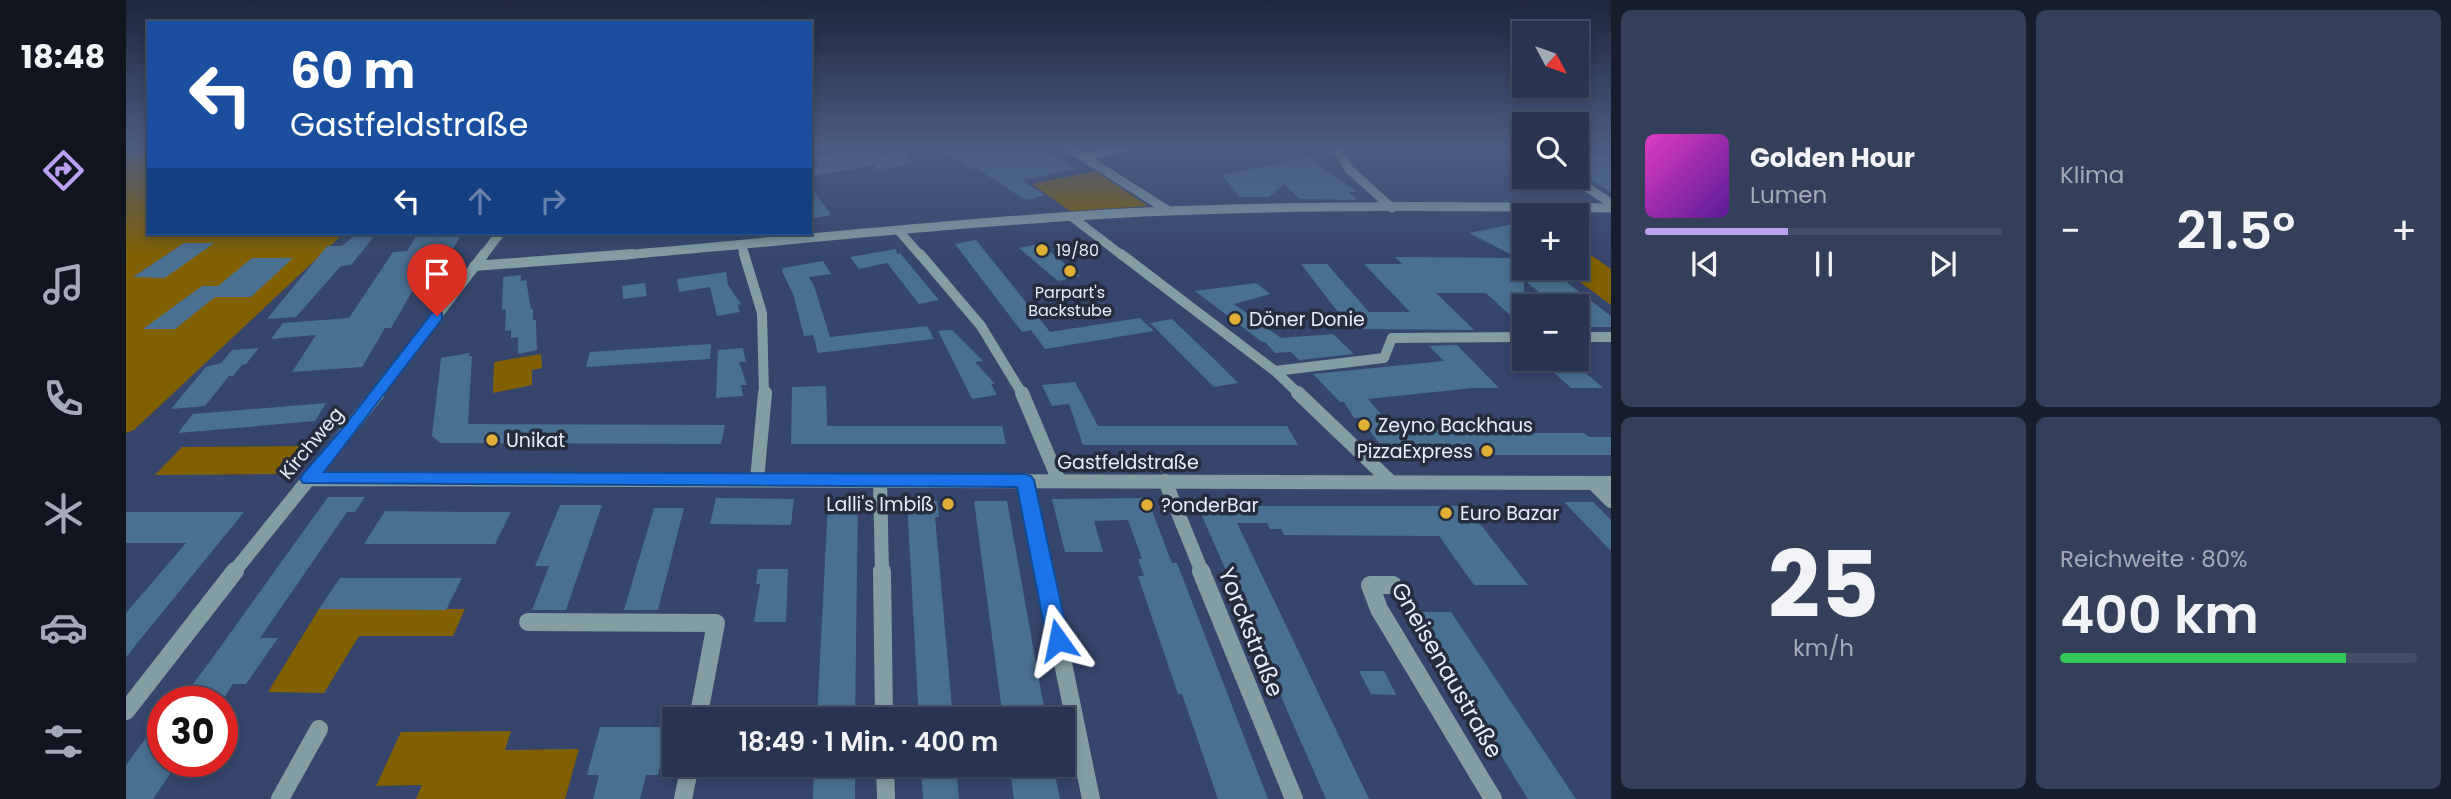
<!DOCTYPE html>
<html lang="de">
<meta charset="utf-8">
<style>
:root{--surface:#283450;--page:#343f5a;--text:#f1f3f6;--muted:#a5aab7;--line:#444f67;--accent:#bca0f2}
body{margin:0;font-family:Poppins,sans-serif;background:var(--page);color:var(--text);height:100vh;display:flex;flex-direction:column;font-size:26px;white-space:nowrap}
*{box-sizing:border-box;margin:0}
p{font-size:23px;color:var(--muted)}
.icon{flex:none;width:38px;height:38px;fill:none;stroke:currentColor;stroke-width:2;stroke-linecap:round;stroke-linejoin:round}
.map{position:relative;flex:1;overflow:hidden}
.details{display:flex;flex-direction:column;gap:10px;padding:10px;background:#161d2c;width:840px}
.details>*{flex:none}
.hud{position:absolute;left:21px;top:21px;width:665px;height:214px;border-radius:0px;box-shadow:0 4px 10px #0003,0 0 0 2px var(--line);background:#1a4fa0;color:#fff;overflow:hidden}
.needle{width:46px;rotate:131deg}
.fabs{position:absolute;left:1386px;top:21px;display:grid;gap:14px}
.fabs a{display:grid;place-items:center;width:77px;height:77px;border-radius:0px;background:var(--surface);box-shadow:0 4px 10px #0003,0 0 0 2px var(--line);font-size:35px}
.speed{position:absolute;left:21px;top:686px;display:flex;gap:14px;font-size:35px;font-weight:700;text-align:center}
.speed>*{display:grid;place-content:center;width:91px;height:91px;border-radius:50%;background:var(--surface);box-shadow:0 4px 10px #0003,0 0 0 2px var(--line);line-height:1}
.speed .limit{border:10px solid #d22;background:#fff;color:#111}
.pin{position:absolute;display:grid;place-items:center;width:60px;height:60px;color:#fff;margin:-72px -30px;border-radius:50% 50% 50% 0;rotate:-45deg;box-shadow:0 0 7px #0007}
.pin .icon{rotate:45deg}
.me{position:absolute;width:77px;margin:-38px;rotate:348deg;stroke-linejoin:round;filter:drop-shadow(0 0 5px #0008)}
.turn{display:flex;align-items:center;gap:24px;height:147px;padding:0 28px;font-size:32px}
.turn .icon{width:91px;height:91px;stroke-width:2.5}
.turn b{display:block;font-size:49px;line-height:60px}
.lanes{display:flex;align-items:center;height:66px;padding:0 28px;background:#0003;justify-content:center;gap:35px;direction:ltr}
.lanes .off{opacity:.35}
.big{font-size:52px;font-weight:600;line-height:1.1}
.details .widget{flex:1;display:flex;flex-direction:column;justify-content:center;gap:10px;min-width:0;padding:0 24px;border-radius:10px;background:var(--page)}
.details .dial{align-items:center;gap:0}
.dial b{font-size:91px;line-height:1}
.song{display:flex;align-items:center;gap:21px}
.cover{width:84px;height:84px;border-radius:10px;background:linear-gradient(135deg,hsl(310 70% 55%),hsl(270 70% 35%))}
.played{height:7px;border-radius:4px;background:linear-gradient(90deg,var(--accent) 40%,var(--line) 40%)}
.keys{display:flex;justify-content:space-around;direction:ltr}
.heat{display:flex;justify-content:space-between;align-items:center;font-size:38px;direction:ltr}
.charge{height:10px;border-radius:5px;background:linear-gradient(90deg,#34c759 80%,var(--line) 0)}
.details .tiles{flex:1;display:grid;gap:10px;grid-template-columns:repeat(2,1fr)}
.trip{position:absolute;left:536px;top:707px;width:413px;height:70px;border-radius:0px;background:var(--surface);box-shadow:0 4px 10px #0003,0 0 0 2px var(--line);font-weight:600;line-height:70px;text-align:center}
main{display:flex;flex:1;min-height:0}
.tab-bar{display:flex;flex-direction:column;width:126px;justify-content:space-around;align-items:center;background:#101520;color:var(--muted)}
.tab-bar .icon{width:49px;height:49px}
.tab-bar .selected{color:var(--accent)}
.tab-bar b{font-size:32px;color:var(--text)}
.map>svg:first-child{display:block}
.green{fill:#806000}
.building{fill:#4a7091}
.lines{fill:none;stroke-linecap:round;stroke-linejoin:round}
.minor-far3{stroke:#839ea2;stroke-width:9}
.minor-far2{stroke:#839ea2;stroke-width:10}
.minor-far1{stroke:#839ea2;stroke-width:14}
.minor{stroke:#839ea2;stroke-width:18}
.route{fill:#1a73e8;stroke:#114b97;stroke-width:2}
.poi-dot{fill:#e0b034;stroke:#242c3e;stroke-width:2.5}
.labels{text-anchor:middle;stroke-width:7;stroke-linejoin:round;paint-order:stroke}
.far-poi-label{font-size:16px;fill:#e6ecfa;stroke:#242c3e;text-anchor:start}
.poi-label{font-size:19px;fill:#e6ecfa;stroke:#242c3e;text-anchor:start}
.street-label{font-size:19px;fill:#e6ecfa;stroke:#242c3e}
.near-street-label{font-size:23px;fill:#e6ecfa;stroke:#242c3e}
</style>
<main>
<nav class="tab-bar">
<b>18:48</b>
<svg class="icon selected" aria-label="directions" viewBox="0 0 24 24"><path d="M12 3l9 9-9 9-9-9zM9 14v-3h6M13 9l2 2-2 2"/></svg>
<svg class="icon" aria-label="music" viewBox="0 0 24 24"><path d="M9 18V5l10-2v13"/><circle cx="6" cy="18" r="3"/><circle cx="16" cy="16" r="3"/></svg>
<svg class="icon" aria-label="phone" viewBox="0 0 24 24"><path d="M5 4h4l2 5-3 2q2 4 5 5l2-3 5 2v4C11 20 4 13 5 4z"/></svg>
<svg class="icon" aria-label="climate" viewBox="0 0 24 24"><path d="M12 3v18M4 7l16 10M4 17L20 7"/></svg>
<svg class="icon" aria-label="car" viewBox="0 0 24 24"><path d="M5 17H2v-5l4-1 3-4h7l3 4 3 1v5h-3M9 17h6M6 11h13"/><circle cx="7" cy="17" r="2"/><circle cx="17" cy="17" r="2"/></svg>
<svg class="icon" aria-label="filters" viewBox="0 0 24 24"><path d="M4 7h16M4 17h16"/><circle cx="9" cy="7" r="2"/><circle cx="15" cy="17" r="2"/></svg>
</nav>
<div class="map">
<svg width="1485" height="799" viewBox="0 0 1485 799">
<rect width="100%" height="100%" fill="#35456b"/>
<path class="green" d="M0,146h23v87h195l-210,197 -8,3z
M970,171l52,35 -78,5 -38,-27z
M1451,231l11,22 23,16v36l-50,-37h16z
M415,354l1,14 -10,2v15l-39,8 1,-31z
M182,446l-23,28 -130,1 27,-28z
M193,609h146l-12,27h-94l-35,57 -56,-1z
M385,731l-6,19 74,-1 -14,50h-149l6,-14 -46,1 25,-54z"/>
<path class="building" d="M724,146h17l11,9 22,-4 15,12 -37,7 -4,-5 -64,12v-4l9,-7 -8,-8 27,-5 -4,-4z
M811,146h75v4l26,-4 39,23 -55,11 23,15 -19,5 -50,-32 -6,1z
M1451,154h27l7,4v34l-34,-20z
M1182,157l49,35h-8l8,8 -57,-1 -16,-15 -15,13h-29l-18,-22z
M684,186l21,29 -16,3 -5,-7z
M1398,222v46h24l63,48v11h-34v-24l-23,1 -30,-24v48l-38,-35h-50l38,37 -123,-1 -50,-65h26l42,48h41l-46,-48h38l-7,-7 123,1 -49,-25z
M231,233h20l-26,32 -10,1 -45,51 -29,2 60,-73h15z
M292,233h45l-35,54 -14,1 -23,40h-6l-23,39 -70,5 24,-37 -45,4 12,-16 66,-5 44,-66 14,-1z
M850,240l74,92 90,-14 14,13 -109,18 -14,-19 -9,2 -67,-88z
M58,243h30l-49,35 -32,-1z
M914,244l13,10 27,22 -22,5 -39,-33z
M770,249l1,5 3,-1 39,47 -20,4 -32,-41 -28,6 -9,-12z
M126,258h41l-42,39h-36l-40,32h-32l59,-43h16z
M697,261l8,13 -22,3 5,9 16,51 97,-11 7,13 -116,14 -5,-18 -9,1 -11,-42 -11,-23 1,-3z
M600,272l2,13 13,19 -4,1 3,7 -23,4 -7,-29 -31,5 -2,-13z
M395,275v6l5,-1 5,29h2v11h3l1,30 -19,4v-17l-7,1v-8l-6,1 1,-22 -4,1 1,-33z
M519,283l2,13 -24,3 -1,-13z
M1130,283l14,11 -36,10 47,34 52,-4 21,20 -55,6 -8,-8 -16,1 -10,-11h-3l-67,-51z
M1046,319l43,41 23,23 -24,4 -64,-64z
M826,330l31,31 -8,1 20,22h-4l6,11 -25,4 -34,-68z
M585,344l-1,15 -124,8 4,-15z
M1331,345l42,43h-26l-105,11 25,29 64,1 4,4h123l5,4h22v18h-131l-7,-8 -21,3 -2,-3 -42,3 -2,-3h-24l-12,-16h-6l-5,-13h-5l-10,-16h-4l-27,-28 131,-13 -15,-15z
M133,348l-13,16 -4,1 -9,11h-4l-24,30 -34,3 35,-42 15,-4 11,-13z
M617,348l3,14h-7l8,23h-6l2,11 -27,2 2,-48z
M343,353v3h3l-4,68 257,1 -4,19 -281,-1 -8,-7 9,-78z
M1413,359h31l33,29h-32z
M949,382l23,44h189l11,19h-215l-14,-41 -17,2 -10,-21z
M700,386l1,40h175l4,18h-215l1,-57z
M200,403l-11,18 -137,12 15,-19z
M202,497h37l-10,15h-8l-87,126h18l-32,46h-13l-12,18h-48l14,-18h6l18,-24z
M590,498l78,1 -3,26 -81,-1z
M1021,498l25,65h5l91,236h-50l-36,-105h-4l-40,-118h6l-6,-17h4l-14,-39 -34,1 9,31h-38l-13,-53z
M1069,500h61l3,6h207l62,79h-54l-35,-49 -155,-1 -3,-6h-11l-3,-6h-30l132,276h-43z
M702,501h30l-3,218h-38z
M781,501h30l2,16h-4l18,202h-34z
M848,501h33l39,218h-43z
M1438,502h29l18,18v31z
M434,505h42l-36,105h-34l17,-44h-14z
M528,508h30l-26,102h-34z
M259,511l84,1h42l-16,32h-131z
M0,512h118l-118,145v-44l60,-70h-60z
M632,569h30l-2,53h-32l6,-38h-4z
M214,578h122l-16,32 -127,-1z
M1286,612h39l125,187h-48z
M1233,671h25l12,24 -25,-1z
M37,715v46h16l-26,38h-27v-34z
M474,727h68l-10,48h-12l-6,24h-47l6,-24h-12z
M688,765h41v34h-42z
M795,765h35l3,34h-36z
M883,765h44l7,34h-46z"/>
<g class="lines">
<path class="minor-far3" d="M940,146l103,65
M1209,146l14,23 43,39
M958,157l46,-11
M1445,177l40,26
M946,217l51,39
M773,231l22,25
M616,246l3,10
M357,256l17,-23
M485,256c177,-15 355,-35 533,-44 156,-7 311,-6 467,-4"/>
<path class="minor-far2" d="M618,254l18,59 2,82
M794,254l61,72 42,69
M995,254l154,117 25,24
M348,266l158,-12
M1451,337h34
M1149,371l109,-13 8,-20 132,-1
M251,395l107,-141"/>
<path class="minor-far1" d="M896,393l37,88
M1172,393l93,89
M183,479l1302,4
M631,480l8,-87
M754,480l2,92
M899,480l19,92
M1039,481l37,91
M1467,483l18,18
M108,572l144,-179"/>
<path class="minor" d="M756,571l2,148
M918,571l47,228
M1075,571l93,228
M1267,585h-23l9,24 114,190
M402,622l188,1 -18,96
M0,711l109,-140
M759,765l1,34
M154,799l39,-70
M557,799l7,-34"/>
</g>
<linearGradient id="sky" x2="0" y2="1"><stop stop-color="#1d263b"/><stop offset="0.57" stop-color="#4b5c82"/><stop offset="1" stop-color="#4b5c82" stop-opacity="0"/></linearGradient>
<rect width="1485" height="258" fill="url(#sky)"/>
<path class="route" d="M311,312l5,1v6l-118,153 701,2 6,2 3,4 35,160 -3,6 -8,3 -8,-3 -3,-6 -30,-153 -714,-4 -3,-4 3,-5 38,-44 91,-117z"/>
<g class="poi-dot">
<circle cx="916" cy="250" r="7"/>
<circle cx="944" cy="271" r="7"/>
<circle cx="1109" cy="319" r="7"/>
<circle cx="1238" cy="425" r="7"/>
<circle cx="366" cy="440" r="7"/>
<circle cx="1361" cy="451" r="7"/>
<circle cx="822" cy="504" r="7"/>
<circle cx="1021" cy="505" r="7"/>
<circle cx="1320" cy="513" r="7"/>
</g>
<g class="labels">
<g class="far-poi-label">
<text x="930" y="256">19/80</text>
<text x="944" y="298" text-anchor="middle">Parpart's<tspan x="944" dy="18">Backstube</tspan></text>
</g>
<g class="poi-label">
<text x="1123" y="326">Döner Donie</text>
<text x="1252" y="432">Zeyno Backhaus</text>
<text x="380" y="447">Unikat</text>
<text x="1347" y="458" text-anchor="end">PizzaExpress</text>
<text x="808" y="511" text-anchor="end">Lalli's Imbiß</text>
<text x="1035" y="512">?onderBar</text>
<text x="1334" y="520">Euro Bazar</text>
</g>
<g class="street-label">
<text transform="translate(185 443) rotate(-50)" y="7">Kirchweg</text>
<text x="1002" y="469">Gastfeldstraße</text>
</g>
<g class="near-street-label">
<text transform="translate(1125 632) rotate(68)" y="8">Yorckstraße</text>
<text transform="translate(1321 670) rotate(60)" y="8">Gneisenaustraße</text>
</g>
</g>
</svg>
<div class="fabs">
<a><svg class="needle" viewBox="-14 -14 28 28"><path d="M0-13l5 13h-10z" fill="#e53935"/><path d="M0 13l5-13h-10z" fill="#a5aab7"/></svg></a>
<a><svg class="icon" aria-label="search" viewBox="0 0 24 24"><circle cx="10" cy="10" r="6"/><path d="M15 15l6 6"/></svg></a>
<a>+</a>
<a>−</a>
</div>
<div class="speed"><div class="limit">30</div></div>
<div class="pin" style="left:311px;top:316px;background:#d93025"><svg class="icon" aria-label="arrive" viewBox="0 0 24 24"><path d="M6 21V4h12l-3 4 3 4H6"/></svg></div>
<svg class="me" style="left:932px;top:640px" viewBox="-20 -20 40 40"><path d="M0-17L14 15 0 8-14 15z" fill="#1a73e8" stroke="#fff" stroke-width="4"/></svg>
<div class="trip">18:49 · 1 Min. · 400 m</div>
<div class="hud">
<div class="turn"><svg class="icon" aria-label="left" viewBox="0 0 24 24"><path d="M17 20v-9H6M10 6l-5 5 5 5"/></svg><div><b>60 m</b>Gastfeldstraße</div></div>
<div class="lanes"><svg class="icon" aria-label="left" viewBox="0 0 24 24"><path d="M17 20v-9H6M10 6l-5 5 5 5"/></svg><svg class="icon off" aria-label="ahead" viewBox="0 0 24 24"><path d="M12 20V5M6 11l6-6 6 6"/></svg><svg class="icon off" aria-label="right" viewBox="0 0 24 24"><path d="M7 20v-9h11M14 6l5 5-5 5"/></svg></div>
</div>
</div>
<section class="details">
<div class="tiles">
<div class="widget">
<div class="song"><i class="cover"></i><div><b>Golden Hour</b><p>Lumen</p></div></div>
<div class="played"></div>
<div class="keys"><svg class="icon" aria-label="previous" viewBox="0 0 24 24"><path d="M18 5L8 12l10 7zM5 5v14"/></svg><svg class="icon" aria-label="pause" viewBox="0 0 24 24"><path d="M8 5v14M16 5v14"/></svg><svg class="icon" aria-label="next" viewBox="0 0 24 24"><path d="M6 5l10 7-10 7zM19 5v14"/></svg></div>
</div>
<div class="widget"><p>Klima</p>
<div class="heat"><a>−</a><b class="big">21.5°</b><a>+</a></div>
</div>
<div class="widget dial"><b>25</b><p>km/h</p></div>
<div class="widget"><p>Reichweite · 80%</p><b class="big">400 km</b><div class="charge"></div></div>
</div>
</section>
</main>
